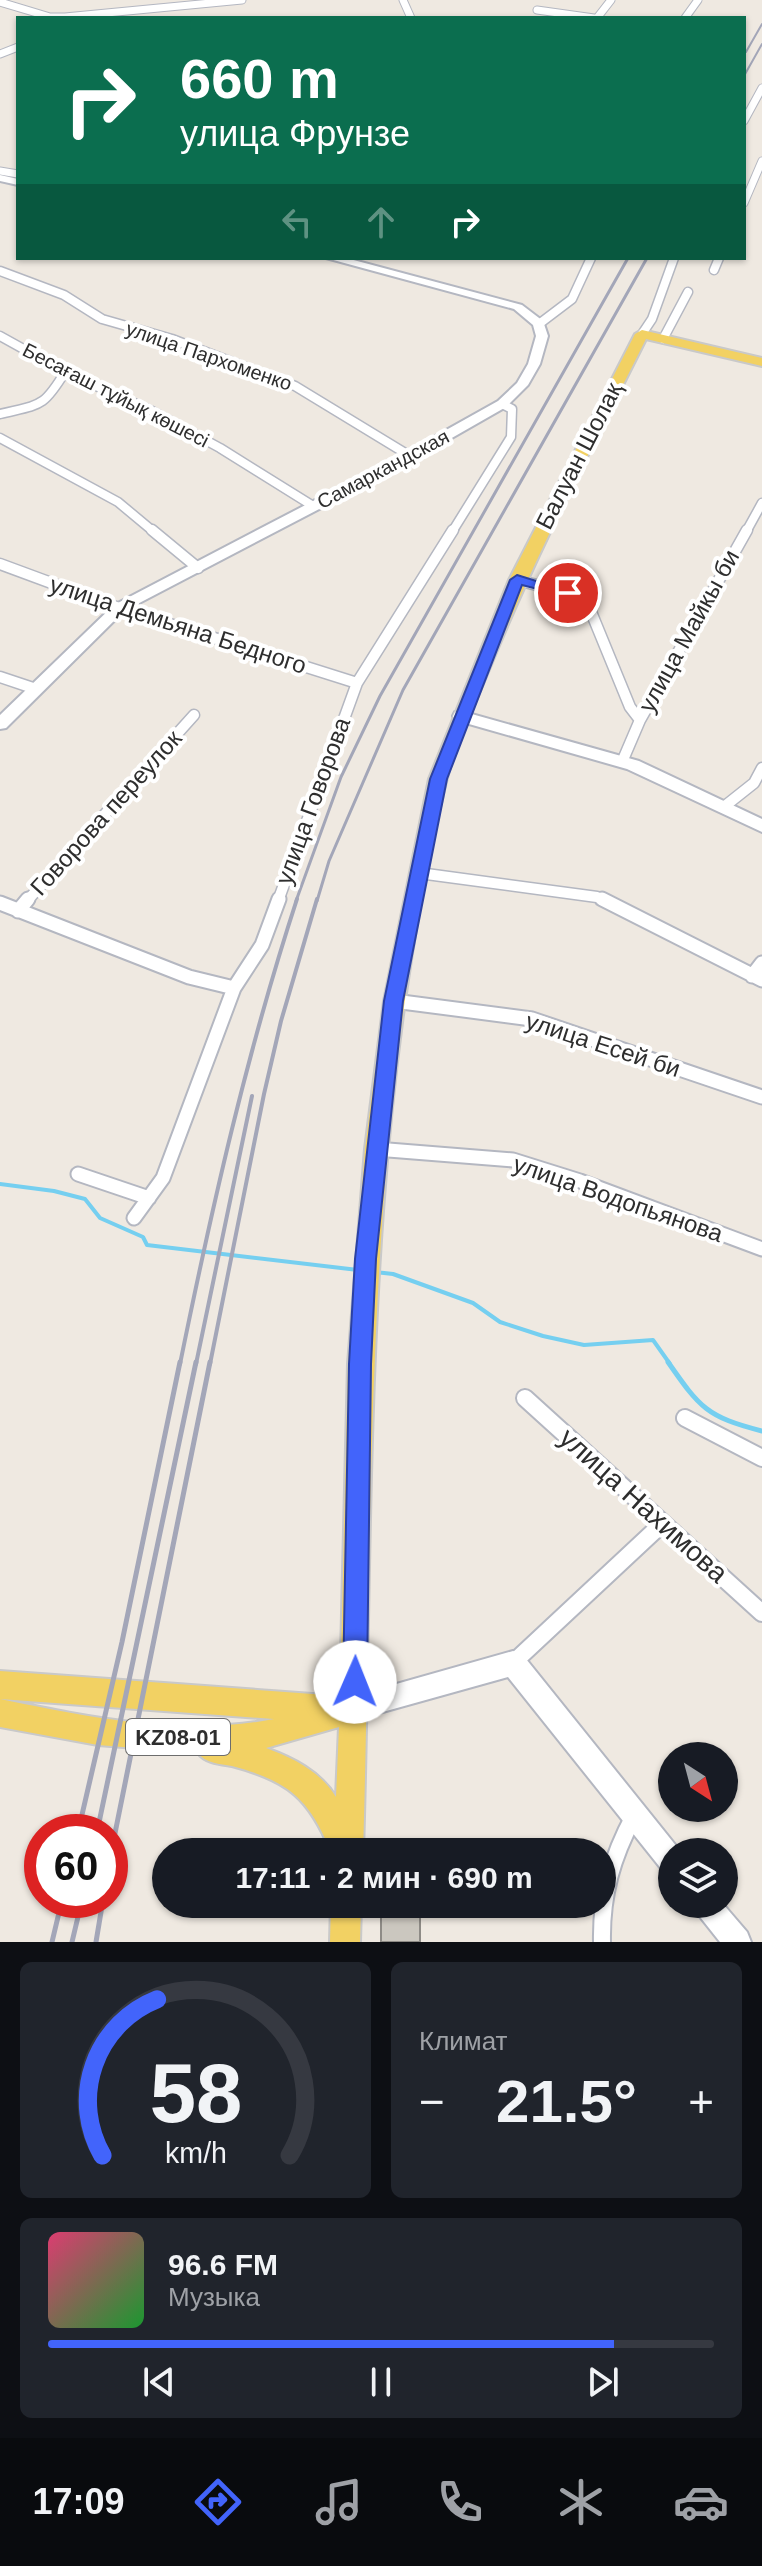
<!DOCTYPE html>
<html lang="ru">
<meta charset="utf-8">
<style>
:root{--surface:#171b24;--page:#20242c;--text:#f1f3f6;--muted:#9ea1a6;--line:#363941;--accent:#4264fb}
body{margin:0;font-family:Helvetica,sans-serif;background:var(--page);color:var(--text);height:100vh;display:flex;flex-direction:column;font-size:30px;white-space:nowrap}
*{box-sizing:border-box;margin:0}
p{font-size:26px;color:var(--muted)}
.icon{flex:none;width:44px;height:44px;fill:none;stroke:currentColor;stroke-width:2;stroke-linecap:round;stroke-linejoin:round}
.map{position:relative;height:1942px;overflow:hidden}
.side{display:flex;flex-direction:column;gap:20px;padding:20px;background:#0d0f14;flex:1}
.side>*{flex:none}
.banner{position:absolute;left:16px;top:16px;width:730px;height:244px;border-radius:0px;box-shadow:0 2px 6px #0004;background:#0b6e4f;color:#fff;overflow:hidden}
.needle{width:52px;rotate:144deg}
.tools{position:absolute;left:658px;top:1742px;display:grid;gap:16px}
.tools a{display:grid;place-items:center;width:80px;height:80px;border-radius:50%;background:var(--surface);box-shadow:0 2px 6px #0004;font-size:40px}
.speed{position:absolute;left:24px;top:1814px;display:flex;gap:16px;font-size:40px;font-weight:700;text-align:center}
.speed>*{display:grid;place-content:center;width:104px;height:104px;border-radius:50%;background:var(--surface);box-shadow:0 2px 6px #0004;line-height:1}
.speed .limit{border:12px solid #d22;background:#fff;color:#111}
.pin{position:absolute;display:grid;place-items:center;width:68px;height:68px;color:#fff;margin:-34px;border:4px solid #fff;border-radius:50%;box-shadow:0 2px 8px #0007}
.me{position:absolute;width:88px;margin:-44px;rotate:1deg;stroke-linejoin:round;filter:drop-shadow(0 0 6px #0008)}
.turn{display:flex;align-items:center;gap:28px;height:168px;padding:0 32px;font-size:36px}
.turn .icon{width:104px;height:104px;stroke-width:2.5}
.turn b{display:block;font-size:56px;line-height:68px}
.lanes{display:flex;align-items:center;height:76px;padding:0 32px;background:#0003;justify-content:center;gap:40px;direction:ltr}
.lanes .off{opacity:.35}
.big{font-size:60px;font-weight:700;line-height:1.1}
.side .tile{flex:1;display:flex;flex-direction:column;justify-content:center;gap:12px;min-width:0;padding:0 28px;border-radius:12px;background:var(--page)}
.side .dial{align-items:center;gap:0}
.dial svg{height:208px;overflow:visible;fill:none;stroke:var(--line);stroke-width:7;stroke-linecap:round;text-anchor:middle}
.dial text{fill:var(--text);stroke:none}
.song{display:flex;align-items:center;gap:24px}
.cover{width:96px;height:96px;border-radius:12px;background:linear-gradient(135deg,hsl(340 70% 55%),hsl(130 70% 35%))}
.played{height:8px;border-radius:4px;background:linear-gradient(90deg,var(--accent) 85%,var(--line) 85%)}
.keys{display:flex;justify-content:space-around;direction:ltr}
.heat{display:flex;justify-content:space-between;align-items:center;font-size:44px;direction:ltr}
.side .tiles{flex:1;display:grid;gap:20px;grid-template-columns:1fr 1fr}
.tile:last-child{grid-column:span 2}
.trip{position:absolute;left:152px;top:1838px;width:464px;height:80px;border-radius:40px;background:var(--surface);box-shadow:0 2px 6px #0004;font-weight:700;line-height:80px;text-align:center}
.dock{display:flex;height:128px;justify-content:space-around;align-items:center;background:#090b0e;color:var(--muted)}
.dock .icon{width:56px;height:56px}
.dock .current{color:var(--accent)}
.dock b{font-size:36px;color:var(--text)}
.map>svg:first-child{display:block}
.lines{fill:none;stroke-linecap:round;stroke-linejoin:round}
.stream-far1{stroke:#75cff0;stroke-width:4}
.stream{stroke:#75cff0;stroke-width:5}
.building{fill:#cbc7bf;stroke:#8e8b86;stroke-width:2}
.street-far4-casing{stroke:#b4b7c1;stroke-width:9}
.street-far3-casing{stroke:#b4b7c1;stroke-width:11}
.street-far2-casing{stroke:#b4b7c1;stroke-width:13}
.street-far1-casing{stroke:#b4b7c1;stroke-width:17}
.street-casing{stroke:#b4b7c1;stroke-width:20}
.secondary-casing{stroke:#b4b7c1;stroke-width:4}
.primary-casing{stroke:#c9c9c9;stroke-width:4}
.street-far4{stroke:#fff;stroke-width:7}
.street-far3{stroke:#fff;stroke-width:8}
.street-far2{stroke:#fff;stroke-width:10}
.street-far1{stroke:#fff;stroke-width:13}
.street{stroke:#fff;stroke-width:16}
.secondary{fill:#fff;fill-rule:evenodd}
.primary{fill:#f2d163;fill-rule:evenodd}
.rail-far3{stroke:#a3a6b8;stroke-width:2}
.rail-far2{stroke:#a3a6b8;stroke-width:3}
.rail-far1{stroke:#a3a6b8;stroke-width:4}
.rail{stroke:#a3a6b8;stroke-width:5}
.route{fill:#4264fb;stroke:#2b41a3;stroke-width:2}
.labels{text-anchor:middle;stroke-width:8;stroke-linejoin:round;paint-order:stroke}
.far-street-label{font-size:20px;fill:#2e2e2e;stroke:#fff}
.shield{fill:#fff;stroke:#6d6d6d;stroke-width:2}
.shield-label{font-size:22px;font-weight:bold;fill:#2e2e2e}
.street-label{font-size:24px;fill:#2e2e2e;stroke:#fff}
.near-street-label{font-size:28px;fill:#2e2e2e;stroke:#fff}
</style>
<div class="map">
<svg width="762" height="1942" viewBox="0 0 762 1942">
<rect width="100%" height="100%" fill="#efe9e1"/>
<g class="lines">
<path class="stream-far1" d="M0,1184l54,7 31,8 15,19 43,19 4,8 211,25
M375,1272l18,2 80,29 27,19 43,14 41,9 69,-5 17,24"/>
<path class="stream" d="M668,1362c32,46 39,55 94,69"/>
</g>
<path class="building" d="M381,1904h39v38h-39z"/>
<g class="lines">
<g class="street-far4-casing">
<path id="street-far4" d="M403,0l8,18
M0,2l50,15h15l177,-17
M537,10l57,8
M597,18l14,-18
M685,18l13,-18
M0,54l18,-7
M744,121l18,-33
M0,171l18,3
M744,203l18,-42"/>
</g>
<g class="street-far3-casing">
<path id="street-far3" d="M714,270l5,-12
M0,271l64,24 38,24 70,20 123,47 115,70
M539,324l33,-25 19,-41
M642,334l10,-15 22,-61
M0,336l65,36 87,39 68,37 93,58
M663,339l25,-47
M0,414c41,-10 43,-6 65,-42
M0,438l118,64 36,30
M452,532l59,-95 1,-28 -10,-5
M746,532l16,-29"/>
</g>
<g class="street-far2-casing">
<path id="street-far2" d="M152,530l46,38
M0,564l119,44 238,75
M517,580l51,13 21,14 41,100 10,13
M0,677l36,12
M622,762l18,-42 107,-190
M725,806l29,-23 8,-15
M419,873l178,24 9,4
M27,901l167,-186
M278,901l79,-218 96,-153"/>
</g>
<g class="street-far1-casing">
<path id="street-far1" d="M602,899l160,81
M0,903l189,74 45,11
M18,911l10,-12
M752,976l10,-13
M394,1001l138,18 230,78
M376,1149l137,11 67,21 182,68
M78,1174l71,24
M134,1218l29,-40 71,-190 28,-43 17,-46"/>
</g>
<g class="street-casing">
<path id="street" d="M525,1398l237,215
M685,1418l77,40
M513,1663l150,-140
M602,1942c-1,-47 10,-85 32,-126"/>
</g>
<g class="secondary-casing">
<path id="secondary" d="M0,175l18,4v6l-18,-4z
M326,258h20l176,47 21,16 5,15 -8,28 -12,21 -22,22 -91,52 -291,152 -118,117 -6,1v-14l114,-110 291,-152 93,-52 19,-18 11,-19 8,-28 -3,-11 -19,-16z
M461,711l178,50 123,58v13l-135,-63 -172,-49 -2,-4 2,-4z
M513,1651l9,3 159,198h-9v23l-9,-4 -155,-194 -154,43 -9,-3 -3,-9 3,-9 9,-3z
M693,1904h30l24,28 4,10h-31l-23,-29z"/>
</g>
<g class="primary-casing">
<path id="primary" d="M642,330l120,28v8l-116,-27c-55,110 -112,219 -158,333 -15,36 -33,73 -42,110 -85,351 -72,713 -83,1070h-32c-22,-54 -43,-71 -99,-86 -12,-2 -27,-3 -34,-13l-100,-8 -98,-18v-28c88,18 184,38 274,20l-274,-20v-28l340,25 8,-332 17,-215 19,-148 45,-222 80,-199 126,-246zM339,1727l-3,70c-16,-26 -43,-39 -70,-49z
M331,1904h30l-1,38h-30z"/>
</g>
<use href="#street-far4" class="street-far4"/>
<use href="#street-far3" class="street-far3"/>
<use href="#street-far2" class="street-far2"/>
<use href="#street-far1" class="street-far1"/>
<use href="#street" class="street"/>
<use href="#secondary" class="secondary"/>
<use href="#primary" class="primary"/>
<path class="rail-far3" d="M746,52l16,-28
M744,76l18,-32"/>
<path class="rail-far2" d="M296,901l45,-124 39,-81 248,-438
M317,901l12,-40 74,-171 244,-432"/>
<path class="rail-far1" d="M180,1364c32,-157 67,-312 117,-465
M196,1364l56,-268
M210,1364l54,-270 17,-73 36,-122"/>
<path class="rail" d="M78,1832l44,-190 58,-280
M97,1832l99,-470
M110,1858l100,-496
M52,1942l10,-42
M72,1942l10,-42
M96,1942l7,-42"/>
</g>
<path class="route" d="M517,575l58,18 -7,4 -46,-12 -75,194 -44,222 -27,258 -5,105 -4,318 -3,8 -9,4 -9,-4 -3,-8 6,-318 6,-105 29,-258 46,-222 80,-199z"/>
<g class="labels">
<g class="far-street-label">
<text transform="translate(209 356) rotate(19)" y="7">улица Пархоменко</text>
<text transform="translate(116 395) rotate(27)" y="7">Бесағаш тұйық көшесі</text>
<text transform="translate(383 469) rotate(-28)" y="7">Самаркандская</text>
</g>
<rect class="shield" x="126" y="1719" width="104" height="36" rx="6"/>
<g class="shield-label">
<text x="178" y="1745">KZ08-01</text>
</g>
<g class="street-label">
<text transform="translate(579 456) rotate(-63)" y="8">Балуан Шолақ</text>
<text transform="translate(178 625) rotate(18)" y="8">улица Демьяна Бедного</text>
<text transform="translate(689 631) rotate(-61)" y="8">улица Майкы би</text>
<text transform="translate(313 801) rotate(-70)" y="8">улица Говорова</text>
<text transform="translate(106 813) rotate(-48)" y="8">Говорова переулок</text>
<text transform="translate(603 1045) rotate(18)" y="8">улица Есей би</text>
<text transform="translate(618 1199) rotate(19)" y="8">улица Водопьянова</text>
</g>
<g class="near-street-label">
<text transform="translate(644 1505) rotate(42)" y="10">улица Нахимова</text>
</g>
</g>
</svg>
<div class="tools">
<a><svg class="needle" viewBox="-14 -14 28 28"><path d="M0-13l5 13h-10z" fill="#e53935"/><path d="M0 13l5-13h-10z" fill="#9ea1a6"/></svg></a>
<a><svg class="icon" aria-label="layers" viewBox="0 0 24 24"><path d="M12 4l9 5-9 5-9-5zM3 14l9 5 9-5"/></svg></a>
</div>
<div class="speed"><div class="limit">60</div></div>
<div class="pin" style="left:568px;top:593px;background:#d93025"><svg class="icon" aria-label="arrive" viewBox="0 0 24 24"><path d="M6 21V4h12l-3 4 3 4H6"/></svg></div>
<svg class="me" style="left:355px;top:1682px" viewBox="-20 -20 40 40"><circle r="19" fill="#fff"/><path d="M0-13L10 11 0 6-10 11z" fill="#4264fb"/></svg>
<div class="trip">17:11 · 2 мин · 690 m</div>
<div class="banner">
<div class="turn"><svg class="icon" aria-label="right" viewBox="0 0 24 24"><path d="M7 20v-9h11M14 6l5 5-5 5"/></svg><div><b>660 m</b>улица Фрунзе</div></div>
<div class="lanes"><svg class="icon off" aria-label="left" viewBox="0 0 24 24"><path d="M17 20v-9H6M10 6l-5 5 5 5"/></svg><svg class="icon off" aria-label="ahead" viewBox="0 0 24 24"><path d="M12 20V5M6 11l6-6 6 6"/></svg><svg class="icon" aria-label="right" viewBox="0 0 24 24"><path d="M7 20v-9h11M14 6l5 5-5 5"/></svg></div>
</div>
</div>
<section class="side">
<div class="tiles">
<div class="tile dial"><svg viewBox="0 0 100 80">
<path d="M14 69A42 42 0 1 1 86 69"/>
<path d="M14 69A42 42 0 0 1 35 9" stroke="#4264fb"/>
<text x="50" y="56" font-size="32" font-weight="700">58</text>
<text x="50" y="72" font-size="11">km/h</text>
</svg></div>
<div class="tile"><p>Климат</p>
<div class="heat"><a>−</a><b class="big">21.5°</b><a>+</a></div>
</div>
<div class="tile">
<div class="song"><i class="cover"></i><div><b>96.6 FM</b><p>Музыка</p></div></div>
<div class="played"></div>
<div class="keys"><svg class="icon" aria-label="previous" viewBox="0 0 24 24"><path d="M18 5L8 12l10 7zM5 5v14"/></svg><svg class="icon" aria-label="pause" viewBox="0 0 24 24"><path d="M8 5v14M16 5v14"/></svg><svg class="icon" aria-label="next" viewBox="0 0 24 24"><path d="M6 5l10 7-10 7zM19 5v14"/></svg></div>
</div>
</div>
</section>
<nav class="dock">
<b>17:09</b>
<svg class="icon current" aria-label="directions" viewBox="0 0 24 24"><path d="M12 3l9 9-9 9-9-9zM9 14v-3h6M13 9l2 2-2 2"/></svg>
<svg class="icon" aria-label="music" viewBox="0 0 24 24"><path d="M9 18V5l10-2v13"/><circle cx="6" cy="18" r="3"/><circle cx="16" cy="16" r="3"/></svg>
<svg class="icon" aria-label="phone" viewBox="0 0 24 24"><path d="M5 4h4l2 5-3 2q2 4 5 5l2-3 5 2v4C11 20 4 13 5 4z"/></svg>
<svg class="icon" aria-label="climate" viewBox="0 0 24 24"><path d="M12 3v18M4 7l16 10M4 17L20 7"/></svg>
<svg class="icon" aria-label="car" viewBox="0 0 24 24"><path d="M5 17H2v-5l4-1 3-4h7l3 4 3 1v5h-3M9 17h6M6 11h13"/><circle cx="7" cy="17" r="2"/><circle cx="17" cy="17" r="2"/></svg>
</nav>
